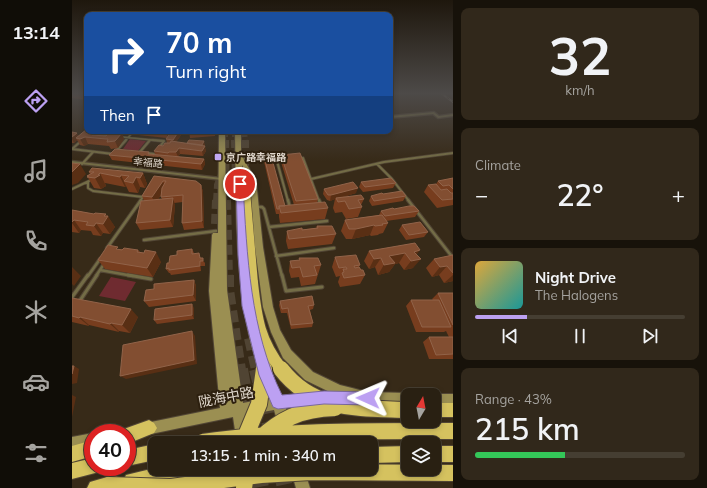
<!DOCTYPE html>
<meta charset="utf-8">
<style>
:root{--surface:#292012;--page:#31281b;--text:#f1f3f6;--muted:#a5a39f;--line:#453e32;--accent:#bca0f2}
body{margin:0;font-family:Mulish,"Noto Sans SC",sans-serif;background:var(--page);color:var(--text);height:100vh;display:flex;flex-direction:column;font-size:15px;white-space:nowrap}
*{box-sizing:border-box;margin:0}
p{font-size:13px;color:var(--muted)}
.icon{flex:none;width:22px;height:22px;fill:none;stroke:currentColor;stroke-width:2;stroke-linecap:round;stroke-linejoin:round}
.map{position:relative;flex:1;overflow:hidden}
.details{display:flex;flex-direction:column;gap:8px;padding:8px;background:#17120a;width:254px}
.details>*{flex:none}
.top-card{position:absolute;left:12px;top:12px;width:309px;height:122px;border-radius:8px;box-shadow:0 2px 6px #0003,0 0 0 1px var(--line);background:#1a4fa0;color:#fff;overflow:hidden}
.needle{width:26px;rotate:10deg}
.buttons{position:absolute;left:329px;top:388px;display:grid;gap:8px}
.buttons a{display:grid;place-items:center;width:40px;height:40px;border-radius:8px;background:var(--surface);box-shadow:0 2px 6px #0003,0 0 0 1px var(--line);font-size:20px}
.speed{position:absolute;left:12px;top:424px;display:flex;gap:8px;font-size:20px;font-weight:700;text-align:center}
.speed>*{display:grid;place-content:center;width:52px;height:52px;border-radius:50%;background:var(--surface);box-shadow:0 2px 6px #0003,0 0 0 1px var(--line);line-height:1}
.speed .limit{border:6px solid #d22;background:#fff;color:#111}
.pin{position:absolute;display:grid;place-items:center;width:34px;height:34px;color:#fff;margin:-17px;border:2px solid #fff;border-radius:50%;box-shadow:0 1px 4px #0007}
.me{position:absolute;width:44px;margin:-22px;rotate:271deg;stroke-linejoin:round;filter:drop-shadow(0 0 3px #0008)}
.turn{display:flex;align-items:center;gap:14px;height:84px;padding:0 16px;font-size:18px}
.turn .icon{width:52px;height:52px;stroke-width:2.5}
.turn b{display:block;font-size:28px;line-height:34px}
.then{display:flex;align-items:center;height:38px;padding:0 16px;background:#0003;gap:8px;font-size:15px}
.big{font-size:30px;font-weight:600;line-height:1.1}
.details .widget{flex:1;display:flex;flex-direction:column;justify-content:center;gap:6px;min-width:0;padding:0 14px;border-radius:8px;background:var(--page)}
.details .dial{align-items:center;gap:0}
.dial b{font-size:52px;line-height:1}
.song{display:flex;align-items:center;gap:12px}
.cover{width:48px;height:48px;border-radius:6px;background:linear-gradient(135deg,hsl(40 70% 55%),hsl(180 70% 35%))}
.played{height:4px;border-radius:2px;background:linear-gradient(90deg,var(--accent) 25%,var(--line) 25%)}
.keys{display:flex;justify-content:space-around;direction:ltr}
.heat{display:flex;justify-content:space-between;align-items:center;font-size:22px;direction:ltr}
.charge{height:6px;border-radius:3px;background:linear-gradient(90deg,#34c759 43%,var(--line) 0)}
.trip{position:absolute;left:76px;top:436px;width:230px;height:40px;border-radius:8px;background:var(--surface);box-shadow:0 2px 6px #0003,0 0 0 1px var(--line);font-weight:600;line-height:40px;text-align:center}
main{display:flex;flex:1;min-height:0}
.menu{display:flex;flex-direction:column;width:72px;justify-content:space-around;align-items:center;background:#100d07;color:var(--muted)}
.menu .icon{width:28px;height:28px}
.menu .active{color:var(--accent)}
.menu b{font-size:18px;color:var(--text)}
.map>svg:first-child{display:block}
.green{fill:#6f2b30}
.lines{fill:none;stroke-linecap:round;stroke-linejoin:round}
.highway-tunnel-far4{stroke:#504433;stroke-width:6;stroke-dasharray:6 3;stroke-linecap:butt}
.highway-tunnel-far3{stroke:#504433;stroke-width:8;stroke-dasharray:8 4;stroke-linecap:butt}
.highway-tunnel-far2{stroke:#504433;stroke-width:10;stroke-dasharray:10 5;stroke-linecap:butt}
.highway-tunnel-far1{stroke:#504433;stroke-width:12;stroke-dasharray:12 6;stroke-linecap:butt}
.highway-tunnel{stroke:#504433;stroke-width:16;stroke-dasharray:16 8;stroke-linecap:butt}
.lane-far3-casing{stroke:#524635;stroke-width:2.5}
.lane-far2-casing{stroke:#524635;stroke-width:3.5}
.lane-far1-casing{stroke:#524635;stroke-width:4.5}
.lane-casing{stroke:#524635;stroke-width:5}
.street-casing{stroke:#524635;stroke-width:2.5}
.secondary-casing{stroke:#524635;stroke-width:2}
.highway-casing{stroke:#524635;stroke-width:2}
.lane-far3{stroke:#736c46;stroke-width:1.5}
.lane-far2{stroke:#736c46;stroke-width:2}
.lane-far1{stroke:#736c46;stroke-width:2.5}
.lane{stroke:#736c46;stroke-width:3}
.street{fill:#736c46;fill-rule:evenodd}
.secondary{fill:#9b8f52;fill-rule:evenodd}
.highway{fill:#d5c25f;fill-rule:evenodd}
.rail-casing{stroke:#887d6f;stroke-width:2}
.rail{stroke:#2d200f;stroke-width:1;stroke-dasharray:3.5;stroke-linecap:butt}
.highway-bridge-far1-casing{stroke:#524635;stroke-width:14;stroke-linecap:butt}
.highway-bridge-casing{stroke:#524635;stroke-width:18;stroke-linecap:butt}
.highway-bridge-far1{stroke:#d5c25f;stroke-width:12}
.highway-bridge{stroke:#d5c25f;stroke-width:16}
.wall{fill:#773d1e;fill-rule:evenodd}
.shaded-wall{fill:#592f14}
.building{fill:#824e31;stroke:#916349}
.route{fill:#bca0f2;stroke:#7a689d}
.poi-dot{fill:#c0a8f3;stroke:#2d200f;stroke-width:1.5}
.labels{text-anchor:middle;stroke-width:4;stroke-linejoin:round;paint-order:stroke}
.far-poi-label{font-size:10px;font-weight:bold;fill:#dfd6cb;stroke:#2d200f;text-anchor:start}
.far-street-label{font-size:10px;fill:#dfd6cb;stroke:#2d200f}
.near-street-label{font-size:14px;fill:#dfd6cb;stroke:#2d200f}
</style>
<main>
<nav class="menu">
<b>13:14</b>
<svg class="icon active" aria-label="directions" viewBox="0 0 24 24"><path d="M12 3l9 9-9 9-9-9zM9 14v-3h6M13 9l2 2-2 2"/></svg>
<svg class="icon" aria-label="music" viewBox="0 0 24 24"><path d="M9 18V5l10-2v13"/><circle cx="6" cy="18" r="3"/><circle cx="16" cy="16" r="3"/></svg>
<svg class="icon" aria-label="phone" viewBox="0 0 24 24"><path d="M5 4h4l2 5-3 2q2 4 5 5l2-3 5 2v4C11 20 4 13 5 4z"/></svg>
<svg class="icon" aria-label="climate" viewBox="0 0 24 24"><path d="M12 3v18M4 7l16 10M4 17L20 7"/></svg>
<svg class="icon" aria-label="car" viewBox="0 0 24 24"><path d="M5 17H2v-5l4-1 3-4h7l3 4 3 1v5h-3M9 17h6M6 11h13"/><circle cx="7" cy="17" r="2"/><circle cx="17" cy="17" r="2"/></svg>
<svg class="icon" aria-label="filters" viewBox="0 0 24 24"><path d="M4 7h16M4 17h16"/><circle cx="9" cy="7" r="2"/><circle cx="15" cy="17" r="2"/></svg>
</nav>
<div class="map">
<svg width="381" height="488" viewBox="0 0 381 488">
<rect width="100%" height="100%" fill="#372a18"/>
<path class="green" d="M58,139l16,2 -8,10 -15,-2z
M39,277l25,5 -11,19 -26,-5z"/>
<g class="lines">
<path class="highway-tunnel-far4" d="M153,131v10
M163,131v10
M172,131l1,10"/>
<path class="highway-tunnel-far3" d="M153,140l1,61
M163,140l1,39
M173,140v39
M145,201l1,-16 5,-13"/>
<path class="highway-tunnel-far2" d="M154,200l2,76
M144,224l1,-24"/>
<path class="highway-tunnel-far1" d="M156,275v15l12,80
M178,338l7,32"/>
<path class="highway-tunnel" d="M168,369l8,46
M185,369l3,12
M192,398l10,45
M209,469l4,19
M186,471l3,17"/>
<g class="lane-far3-casing">
<path id="lane-far3" d="M24,134l13,2
M50,137l41,4
M53,141l9,-10"/>
</g>
<g class="lane-far2-casing">
<path id="lane-far2" d="M80,140l12,1 -5,7
M0,149l41,5
M0,149l8,-7
M45,150l9,-10
M67,153l11,-13
M75,153l7,1
M170,159l33,-5 13,47
M228,159l3,-1 16,43
M10,164l11,-12
M305,164l15,15 17,22
M239,179l73,-17 69,-9
M16,182v6l5,3 50,6 -3,4
M0,189l17,-8"/>
</g>
<g class="lane-far1-casing">
<path id="lane-far1" d="M216,200l2,8
M247,200l2,5
M336,200l45,58
M184,207h6l2,2 18,67
M197,227l58,-6
M72,240l72,-9
M35,248l34,-48
M204,256l58,-8
M28,270l33,6
M16,276l12,-17
M24,276l8,-12"/>
</g>
<g class="lane-casing">
<path id="lane" d="M56,275l23,4
M210,275l4,16 36,-4
M0,297l16,-22
M7,302l18,-27"/>
</g>
<g class="street-casing">
<path id="street" d="M362,112l5,4 14,-2v2l-15,2 -5,-4 -43,4v-2z
M0,161l150,17 2,1 -2,1 -150,-17z"/>
</g>
<g class="secondary-casing">
<path id="secondary" d="M147,131h6l2,159 16,113 27,-5 -10,-22 2,-4 4,-2 4,2 12,25 31,-4 4,2 2,4 -2,4 -4,2 -27,3 10,35h-12l-10,-33 -29,5 3,22 -2,4 -3,2 -5,-2 -2,-4 -3,-20 -87,18 -4,-2 -2,-4 2,-4 4,-2 74,-15 -11,-117 3,-56 1,-2h5z
M163,131h6v24l15,25 7,67 10,60 7,23 11,20 22,22 27,13 28,7 40,1 4,2h-4v10l-45,-1 -23,-7 -35,-17 -22,-22 -12,-26 -8,-25 -8,-60 -5,-67 -8,-15c2,63 6,124 21,185l-1,4 -4,1 -4,-1c-5,-14 -7,-30 -10,-45 -9,-59 -8,-119 -9,-178z
M362,394h19v12h-19v-11h-2z
M21,433v12l-21,4v-12z
M220,469h12l6,19h-14l-5,-17z"/>
</g>
<g class="highway-casing">
<path id="highway" d="M173,176l4,3 9,104 -2,3 -4,2 -4,-2 -2,-3 -5,-104z
M362,403h19v14h-19z
M77,420l5,3 3,5 -3,5 -27,11v-11h-7l1,-3z
M21,440v16l-21,6v-16z
M83,444v16l-28,6v-16z
M336,446v16l-37,1v-16z
M362,446h19v16h-19z
M21,458v9h8l-2,5 -27,7v-16z
M83,468v1h50l-2,6 -6,2 -57,11 -14,-1 -3,-6 3,-6z
M139,469h20l-2,6 -13,13h-12l-3,-6 3,-6z
M42,475l6,3 3,6 -2,4h-34l3,-6z"/>
</g>
<use href="#lane-far3" class="lane-far3"/>
<use href="#lane-far2" class="lane-far2"/>
<use href="#lane-far1" class="lane-far1"/>
<use href="#lane" class="lane"/>
<use href="#street" class="street"/>
<use href="#secondary" class="secondary"/>
<use href="#highway" class="highway"/>
<g class="rail-casing">
<path id="rail" d="M369,93l12,9"/>
</g>
<use href="#rail" class="rail"/>
<g class="highway-bridge-far1-casing">
<path id="highway-bridge-far1" d="M180,283c4,36 7,58 30,87
M189,342l3,28"/>
</g>
<g class="highway-bridge-casing">
<path id="highway-bridge" d="M209,369c33,43 79,39 127,41
M172,440l15,-36 5,-35
M131,442c83,-12 166,-11 250,-11
M183,443c25,-24 45,-34 80,-35
M37,485l62,2 90,-12 50,-3 142,1
M172,488l3,-19"/>
</g>
<use href="#highway-bridge-far1" class="highway-bridge-far1"/>
<use href="#highway-bridge" class="highway-bridge"/>
</g>
<path class="wall" d="M0,93h15v7l-15,-2z
M15,131h10l2,4 7,1 11,-4 -1,-1h14l-3,3h-5l2,5 -6,9 -7,1 -2,-3 -21,-2 -4,2 -4,-1 -3,-5 -3,3h-2v-11l6,4z
M64,131h48l-8,11 29,3 -1,1 2,5 -3,5 -23,-2 -2,3 26,2 1,5 -3,6 -90,-10 -3,-5 40,-1h6l-1,-3 13,-8 -1,-4 1,-1 -29,-3z
M117,131h26v5l-25,2z
M191,152l22,54 9,-1 -13,-43v-7l37,44 -1,4 11,5 -3,11 -45,4 -1,-6v-3h-3l-13,-57z
M17,172l54,1 4,11 -2,4 -5,-1 -2,6 -9,-1 -3,-6 -1,1 -20,-4 1,3 -5,3 -7,-1 -7,-12 3,-2z
M82,176l47,9 2,7 1,36 -20,2 -2,-7 1,-21 -9,1 1,2 -2,22 -33,3 -4,-7 8,-22 -2,-5zM90,194l-1,3 1,2h-4z
M381,178v27l-16,3 -13,-16 4,-7 8,-1 2,-3z
M289,182l35,1 -3,5 -30,4 -4,-5z
M252,189l32,4 -13,4 21,2 -3,6 1,2 -4,10 -12,2 -4,-7 -7,1 -2,-5 2,-9 -5,2 -3,-1 -4,-6z
M311,194l23,2 -3,5 -31,5 -3,-5 2,-5z
M322,209l25,2 -4,6 -29,4 2,2 -5,10 -4,1 -1,1 -7,1 -1,-1 -18,4h-6l-5,-8 4,-11 34,-5 2,-4z
M0,210l22,4 13,2 8,11 -5,7 -7,-1 -2,3 -8,-1 -2,-4 -10,-1 -2,3 -7,-1z
M330,225l26,7 -4,5 -18,3 -7,-10z
M245,226l19,8 -4,10 -44,5 -2,-8 1,-10 29,-3z
M343,243l2,12 -4,13 -9,2 -5,-7 -4,1 -6,8 -11,3 -3,-8 -6,2 -5,-8 5,-10z
M47,249l19,1 2,2 4,1 17,9 -8,15 -48,-8 -7,-9z
M120,249l2,4 7,5 4,5v3h-4v5l-30,4 -1,-2h-1l-3,-4 3,-6 8,-8z
M381,255v26l-9,2 -5,-8 -7,2 -6,-9 8,-9z
M263,257l25,8 -1,2 6,8 -5,9 -20,3 -2,-5 2,-6 -4,1 -4,-10z
M227,258l22,7 -6,19 -14,2 -2,-9 -8,1 -2,-7 1,-10 9,-1z
M122,280l2,6v15l-47,6 -5,-6 10,-12z
M366,293h15v66h-24l-6,-17 6,-5h20l-3,-6 -2,1h-28l-10,-26 5,-6h22l-1,-1z
M0,298l66,19 -8,16 -11,-2v1l-30,-7v1l-17,-4z
M208,301l34,4 -1,4 -3,1 3,13 -1,4 -21,2 -4,-16h-6l-2,-8z
M122,308v11l-37,5 -3,-4z"/>
<path class="shaded-wall" d="M24,131h1l3,6 -8,-2z
M54,131h4l-3,3z
M94,131h7l-5,7z
M107,131h5l-10,14 -1,-5z
M5,133l2,5h-3l1,2 -3,3 -2,-4v-2z
M50,133l2,6 -6,9 -3,-7z
M13,137l3,7 -4,2 -4,-7z
M132,141l1,4 -2,3 -1,-3z
M133,146l1,5 -3,5 -1,-5z
M107,148l1,6 -2,3 -2,-5z
M132,159l1,5 -3,6 -1,-6z
M8,164l6,10 -8,9 -6,2v-13z
M28,173l6,13 -5,3 -6,-11z
M71,173l4,11 -2,4 -5,-10z
M49,175l5,11 -1,1 -5,-10z
M64,177l4,10 -2,6 -5,-10z
M91,181l2,7 -10,16 -3,-7z
M129,185l2,7 1,36 -2,-7z
M286,188l-2,5 -20,6v-1l-1,1 -5,2 1,-6z
M101,198l2,7 -2,22 -3,-7z
M34,214l1,3 1,-1 7,11 -5,7 -7,-10 1,-8z
M2,220l7,10 -2,3 -7,-10v-1z
M24,223l7,10 -2,3 -7,-10z
M302,225l-4,10 -18,4 4,-10z
M348,250l-7,10 8,-1 -8,9 -9,2 7,-9 3,-9z
M84,252l5,10 -8,15 -6,-9z
M333,253l-6,10 -4,1 -6,8 -11,3 11,-19z
M309,258l-6,9 -6,2 5,-10z
M128,261l1,5v5l-1,-5z
M375,266l-8,9 -7,2 8,-10z
M0,267l9,9 -7,10 -2,-2z
M381,275v6l-9,2z
M122,280l2,6v15l-3,-6z
M120,304l2,4v11l-2,-4z
M59,309l7,8 -8,16 -8,-8z
M8,317l9,8v1l-10,-8z
M39,323l8,8v1l-9,-8z
M120,331l3,5 2,28 -71,15 -6,-3z
M2,366l5,3 -2,14 -5,1v-10z
M0,395l4,2 -4,20z"/>
<path class="building" d="M15,129v2h9l-4,4 14,1 5,-5 11,2 -7,8 -8,1 1,-3h-2l-21,-2 -5,2 -4,-1z
M100,131h7l-6,9 -7,-1z
M0,132l5,1 -5,4z
M117,140l15,1 -2,4 -15,-2z
M99,141l34,5 -3,5 -23,-3 -3,4h-7l-1,1 -14,-2 5,-6 4,1 2,-3h5z
M43,149l34,3 -1,2 56,5 -3,5 -92,-9z
M191,152h7l15,54h-6v3h-2z
M228,153l18,46 -22,2 -15,-46z
M0,163l8,1 -8,8z
M20,168l51,5 -3,5 -4,-1 -3,6 -9,-2 5,-5 -8,-1 -1,2 -20,-4 -2,2h2l-5,3 -8,-1 2,-1h-2l7,-4h-5z
M82,176l42,5 5,4 1,36 -20,2 1,-28 -22,2 1,-9 4,-7h-3l-11,16 -10,-1z
M319,178l5,5 -31,4 -4,-5z
M381,178v11l-4,-4 -6,1 -5,-5z
M281,182l5,6 -27,7h-3l-4,-6z
M364,184l5,6 6,-1 4,4h2v6l-11,1 -14,-15z
M330,191l4,5 -32,5 -3,-5 11,-3 1,1z
M289,195l3,4 -6,1 4,7 -13,2 -4,-8 -7,1 -2,-4z
M101,198l-3,22 -34,3 5,-22z
M253,202l3,6 -47,5 -2,-7z
M337,206h5l5,5 -34,5 -4,-5 12,-3 1,1z
M0,210l22,4 1,-1 11,1 -2,2h4l-5,8 -7,-1 -2,3 -8,-1 2,-3 -14,-2 -2,2z
M310,215l6,8 -6,1 1,1 -8,1 -1,-1 -18,4h-7l-4,-9z
M348,222l8,10 -19,3 -7,-10z
M245,226h15l4,8 -47,5 -2,-8 15,-3v2l16,-2z
M343,243l5,7 -6,2 7,7 -10,2 -6,-8 -16,3 6,7 -11,2 -3,-7 -7,1 -5,-8z
M36,245l10,2 -2,2 6,1 2,-2 14,2 -1,2 7,1 1,-3 11,2 -9,16 -49,-8z
M120,249v5l7,-1 1,5h3v3h-3v5l-31,4v-2l-3,1 1,-6h2l1,-7 7,-1v-4z
M284,255l4,10 -6,1 1,2 4,-1 2,3h2l2,5 -21,3 -2,-5 2,-1 -1,-3h4l-1,-2 -7,1 -4,-11z
M381,255v18l-6,-7 -7,1 -6,-8z
M227,258h19l3,7 -7,1 3,9 -14,2 -3,-10 -8,1 -2,-7 10,-1z
M122,280l-1,15 -49,6 2,-11 8,-1v-5z
M366,293h15v32z
M240,296l2,9 -6,1 5,17 -22,2 -3,-17 -6,1 -2,-8z
M0,298l59,11 -9,16 -11,-2 -1,1 -30,-7 -1,1 -7,-2z
M339,300h28l12,27h-29z
M120,304v11l-38,5 1,-11z
M120,331l2,29 -74,16 3,-31z
M357,337h24v17l-17,1z
M0,366h2l-2,8z"/>
<linearGradient id="sky" x2="0" y2="1"><stop stop-color="#1e170d"/><stop offset="0.58" stop-color="#4d4a48"/><stop offset="1" stop-color="#4d4a48" stop-opacity="0"/></linearGradient>
<rect width="381" height="161" fill="url(#sky)"/>
<path class="route" d="M168,182l3,2c4,72 7,146 39,211l42,-4 44,1 5,2 2,4 -2,5 -5,2 -44,-1 -46,5 -5,-2 -14,-32 -17,-69 -4,-51 -2,-71z"/>
<rect class="poi-dot" x="142" y="153" width="8" height="8" rx="2"/>
<g class="labels">
<g class="far-poi-label">
<text x="154" y="161">京广路幸福路</text>
</g>
<g class="far-street-label">
<text transform="translate(76 162) rotate(6)" y="4">幸福路</text>
</g>
<g class="near-street-label">
<text transform="translate(154 397) rotate(-11)" y="5">陇海中路</text>
</g>
</g>
</svg>
<div class="buttons">
<a><svg class="needle" viewBox="-14 -14 28 28"><path d="M0-13l5 13h-10z" fill="#e53935"/><path d="M0 13l5-13h-10z" fill="#a5a39f"/></svg></a>
<a><svg class="icon" aria-label="layers" viewBox="0 0 24 24"><path d="M12 4l9 5-9 5-9-5zM3 14l9 5 9-5"/></svg></a>
</div>
<div class="speed"><div class="limit">40</div></div>
<div class="pin" style="left:168px;top:184px;background:#d93025"><svg class="icon" aria-label="arrive" viewBox="0 0 24 24"><path d="M6 21V4h12l-3 4 3 4H6"/></svg></div>
<svg class="me" style="left:296px;top:398px" viewBox="-20 -20 40 40"><path d="M0-17L14 15 0 8-14 15z" fill="#bca0f2" stroke="#fff" stroke-width="4"/></svg>
<div class="trip">13:15 · 1 min · 340 m</div>
<div class="top-card">
<div class="turn"><svg class="icon" aria-label="right" viewBox="0 0 24 24"><path d="M7 20v-9h11M14 6l5 5-5 5"/></svg><div><b>70 m</b>Turn right</div></div>
<div class="then">Then<svg class="icon" aria-label="arrive" viewBox="0 0 24 24"><path d="M6 21V4h12l-3 4 3 4H6"/></svg></div>
</div>
</div>
<section class="details">
<div class="widget dial"><b>32</b><p>km/h</p></div>
<div class="widget"><p>Climate</p>
<div class="heat"><a>−</a><b class="big">22°</b><a>+</a></div>
</div>
<div class="widget">
<div class="song"><i class="cover"></i><div><b>Night Drive</b><p>The Halogens</p></div></div>
<div class="played"></div>
<div class="keys"><svg class="icon" aria-label="previous" viewBox="0 0 24 24"><path d="M18 5L8 12l10 7zM5 5v14"/></svg><svg class="icon" aria-label="pause" viewBox="0 0 24 24"><path d="M8 5v14M16 5v14"/></svg><svg class="icon" aria-label="next" viewBox="0 0 24 24"><path d="M6 5l10 7-10 7zM19 5v14"/></svg></div>
</div>
<div class="widget"><p>Range · 43%</p><b class="big">215 km</b><div class="charge"></div></div>
</section>
</main>
